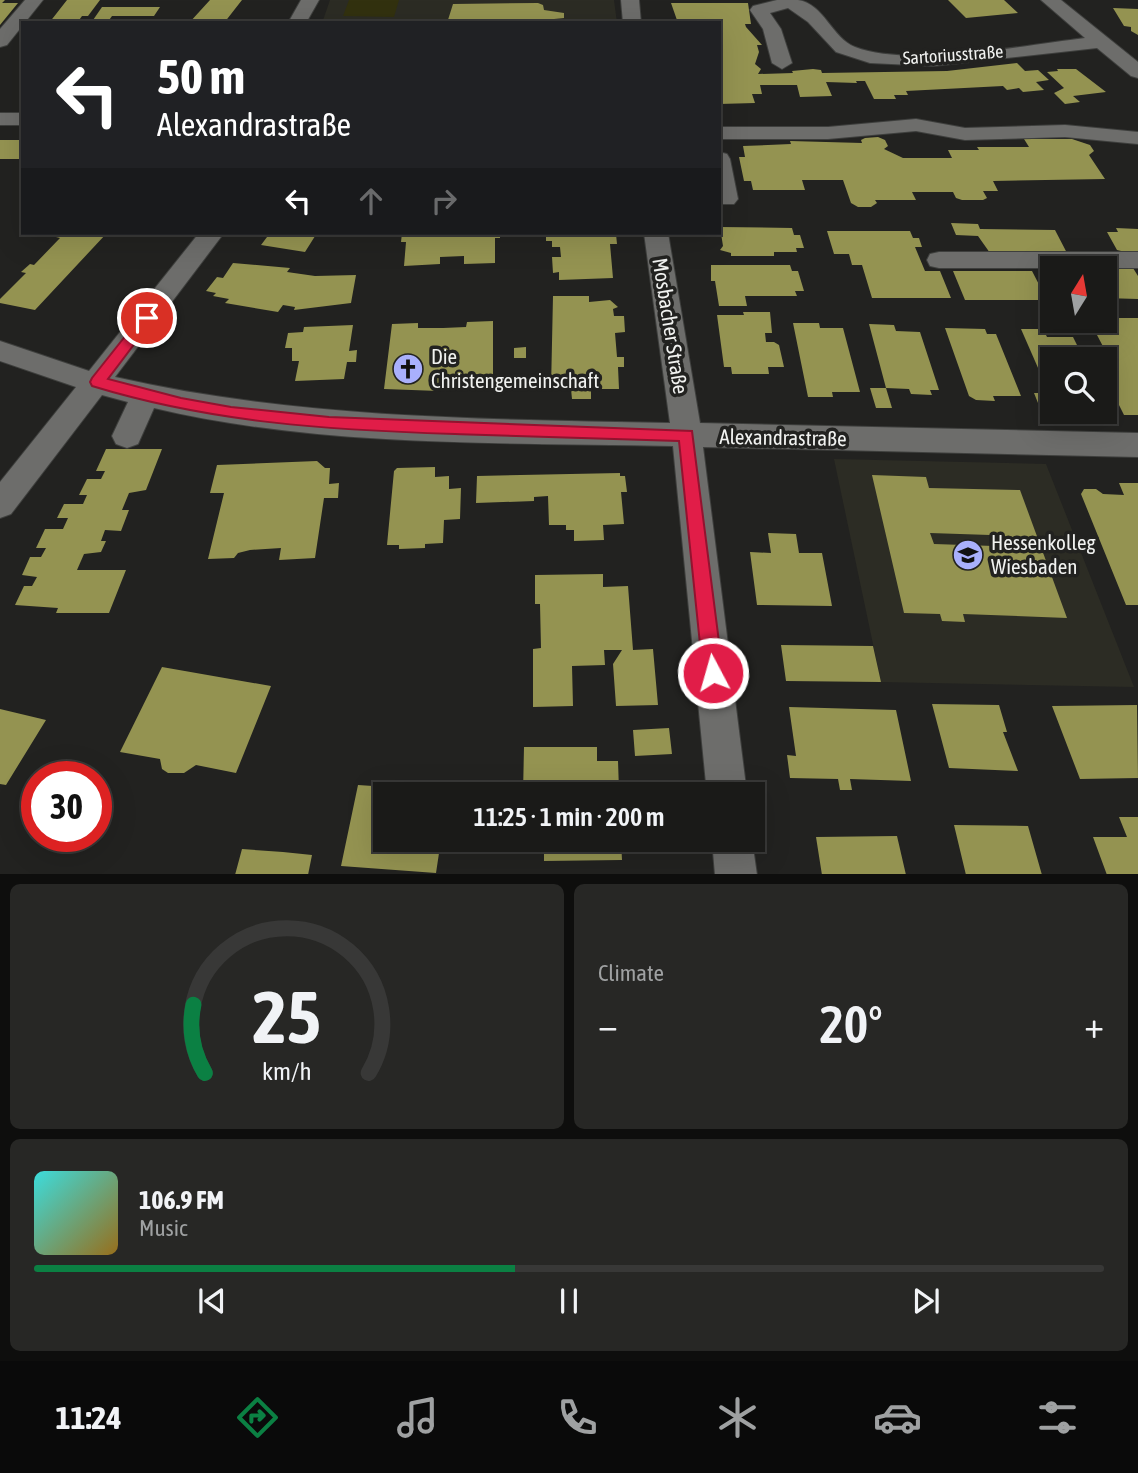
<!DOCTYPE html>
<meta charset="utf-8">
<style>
:root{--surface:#1a1a18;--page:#272725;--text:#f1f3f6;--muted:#9fa1a2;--line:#383837;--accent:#0b8043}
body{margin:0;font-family:"Asap Condensed",sans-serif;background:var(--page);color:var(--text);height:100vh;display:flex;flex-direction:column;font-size:26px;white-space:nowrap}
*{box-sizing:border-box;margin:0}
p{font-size:23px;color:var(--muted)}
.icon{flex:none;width:38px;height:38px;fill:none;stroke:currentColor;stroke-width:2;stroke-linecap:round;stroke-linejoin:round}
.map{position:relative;height:874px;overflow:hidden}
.panel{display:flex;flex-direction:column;gap:10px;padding:10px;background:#0e0e0d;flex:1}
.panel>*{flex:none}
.banner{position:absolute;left:21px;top:21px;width:700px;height:214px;border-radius:0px;box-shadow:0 7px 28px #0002,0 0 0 2px var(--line);background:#202124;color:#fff;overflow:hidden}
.needle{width:46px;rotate:11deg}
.buttons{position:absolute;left:1040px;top:256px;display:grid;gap:14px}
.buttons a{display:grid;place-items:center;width:77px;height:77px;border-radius:0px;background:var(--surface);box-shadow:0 7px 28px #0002,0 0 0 2px var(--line);font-size:35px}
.speed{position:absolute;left:21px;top:761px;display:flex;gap:14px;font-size:35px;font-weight:700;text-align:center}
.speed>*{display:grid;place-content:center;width:91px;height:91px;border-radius:50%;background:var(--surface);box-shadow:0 7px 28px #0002,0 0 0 2px var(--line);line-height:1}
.speed .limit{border:10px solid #d22;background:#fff;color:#111}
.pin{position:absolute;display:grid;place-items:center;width:60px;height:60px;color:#fff;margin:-30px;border:4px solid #fff;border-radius:50%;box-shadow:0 2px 7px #0007}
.me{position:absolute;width:77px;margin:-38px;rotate:354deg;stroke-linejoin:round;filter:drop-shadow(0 0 5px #0008)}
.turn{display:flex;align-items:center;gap:24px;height:147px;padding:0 21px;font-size:32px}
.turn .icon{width:91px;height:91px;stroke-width:2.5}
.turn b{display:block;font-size:49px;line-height:60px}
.lanes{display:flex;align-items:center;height:66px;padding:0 21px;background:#0003;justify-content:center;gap:35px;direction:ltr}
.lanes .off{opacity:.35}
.big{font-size:52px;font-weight:600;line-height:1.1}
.panel .widget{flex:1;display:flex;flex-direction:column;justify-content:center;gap:10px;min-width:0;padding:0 24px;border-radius:10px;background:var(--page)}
.panel .dial{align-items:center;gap:0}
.dial svg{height:182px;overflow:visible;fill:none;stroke:var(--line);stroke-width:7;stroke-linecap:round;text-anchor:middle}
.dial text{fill:var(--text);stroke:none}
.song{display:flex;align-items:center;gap:21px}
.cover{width:84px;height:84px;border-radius:10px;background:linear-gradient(135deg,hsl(180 70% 55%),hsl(40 70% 35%))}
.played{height:7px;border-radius:4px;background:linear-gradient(90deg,var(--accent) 45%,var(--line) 45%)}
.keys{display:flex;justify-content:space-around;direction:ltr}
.heat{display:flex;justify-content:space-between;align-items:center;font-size:38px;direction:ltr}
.panel .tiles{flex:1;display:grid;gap:10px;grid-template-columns:1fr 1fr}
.widget:last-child{grid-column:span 2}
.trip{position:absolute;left:373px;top:782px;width:392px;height:70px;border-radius:0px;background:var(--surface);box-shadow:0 7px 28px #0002,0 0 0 2px var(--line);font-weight:600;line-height:70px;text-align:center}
.tabs{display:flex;height:112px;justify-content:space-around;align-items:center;background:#0a0a0a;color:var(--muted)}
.tabs .icon{width:49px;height:49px}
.tabs .selected{color:var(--accent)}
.tabs b{font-size:32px;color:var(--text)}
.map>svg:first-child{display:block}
.built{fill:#2c2c24}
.green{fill:#32310f}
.building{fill:#949351;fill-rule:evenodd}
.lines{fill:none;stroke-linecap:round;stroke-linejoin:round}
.minor-casing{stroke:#3e3f3d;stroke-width:2}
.minor{fill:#6d6d6b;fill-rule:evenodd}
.route{fill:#e11d48;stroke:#92132f;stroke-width:2}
.labels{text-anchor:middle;stroke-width:7;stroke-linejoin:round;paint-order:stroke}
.far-street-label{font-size:18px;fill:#f1f2f0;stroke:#222220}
.street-label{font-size:21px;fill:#f1f2f0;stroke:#222220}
.poi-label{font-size:21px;fill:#f1f2f0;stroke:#222220;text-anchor:start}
</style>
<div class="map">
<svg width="1138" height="875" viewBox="0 0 1138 875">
<rect width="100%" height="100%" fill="#222220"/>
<path class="built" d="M330,0h284l3,23h-295z
M834,459l212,5 88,223 -253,-5z"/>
<path class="green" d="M349,0h50l-5,17 -51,-1z"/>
<path class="building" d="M0,0h5l-3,3h16l-18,22z
M67,0h33l-12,16h-6l-5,7h-28z
M210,0h32l-18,23h-35z
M948,0h56l14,13 -52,5z
M538,3l5,2 1,5 20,3v5l-10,1v4h-107l6,-19z
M671,3h77l3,21h-6l1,3 16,18h-5l2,7 -4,12 6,5 -3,5 35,-1 -1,-2 21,-2 8,1 1,3 125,-2 70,-8 8,8 13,-1 11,10 -13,2 8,8 -21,2 -4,-4 -12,2 -4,-4 -97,5 2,4h-14l2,4h-22l-9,-18h-9l1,2 -31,-1 6,14 -32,1 -3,-12h-37l2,9h-10l3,9 -36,1v-81h-41z
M102,7h58l-6,9h-42l-5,7h-16z
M1113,8l25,1v26l-7,-4v-4l-7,-1z
M1057,69h19l30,23 -33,4 7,6 -15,2 -11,-11 10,-5 -17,-16 11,-1z
M878,137l7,3 3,6 -4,3 19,9h49l-4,-8h31l-2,-3h52l-5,-8h48l18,6 4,6 -5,4 16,24 -112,2 5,10h-15l4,7 -4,2h-21l-6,-2 -3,-6h-41l4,8h-41l2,3 -6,4h-13l-7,-4 -8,-23h-41l3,10h-52l-2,-9h-7l-5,-24h6l-2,-11 48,-2 -1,-3 72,2 -1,-3 4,-2z
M0,140h23v19h-23z
M951,223l27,1 2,5 75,1 13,25 -78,-2 -12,-17 -22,-1z
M720,227l72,1 2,7h6l4,13h-8l1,4h-23v4h-43v-3l-11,-3 3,-4z
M1116,228l22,1v26l-21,-5 -10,-18h11z
M827,231h83l3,7h6l3,9h-7l10,24h15l11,27h-79l-10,-33h-10l-3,-11h-15z
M61,233l45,1 -71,76 -35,-7v-4l26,-26 -5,-1 9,-8 4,1 26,-27 -4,-1z
M270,233h47l-12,19 -44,-7z
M402,233h98v5h-5v25l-31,1v-8l-24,1v7l-36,2 2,-24h-5z
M546,233l70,1 1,10h-7l3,34 -54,2v-8l-6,1 -1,-16h9l-1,-10h-8v-6h-6z
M233,263l57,5 -3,4 28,4 41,-1 -5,28 -57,7 1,-3 -12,-2 -5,7 -53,-9 4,-4 -16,-3 3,-3 -10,-2 11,-14 6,1z
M711,265h79l2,6h6l6,20h-9l2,5h-52l2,10h-28l-4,-25h-4z
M1104,268h29l5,8v23l-34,-1z
M953,271h79l15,29h-82z
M553,296h36v6l21,-2 8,7 -5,2 1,7h10l1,16 -10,1 2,24h7v10h-6l1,22h-28v10h-19l-1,-10h-20z
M743,312h27l2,21h-7l1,9h8l5,3 5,22h-16l1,7h-37l-1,-7h-7l-7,-52h27z
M1104,318h34v97h-14l-19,-38h14l-22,-42 -13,-1 -7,-14h27z
M493,321v65l-54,5 -55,-2 8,-65 26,-1v5h25l23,-1 1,-5z
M793,323h26l1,5h23l17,64h-28l1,5h-25z
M869,324l25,1 2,6 24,1 19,58h-9l2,5 -21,-1 -2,-5 -23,-1z
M353,325l-4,26 8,-1 -1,12h-9l-3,17 -49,2 4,-20h-7v-13h-7l3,-15 15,-1 1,-5z
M945,328l40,1 2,5h9l25,62h-28l2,5 -19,-1 -7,-4z
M1021,329h22l4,8h26l11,22h-32v54h-10l-8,-20h15z
M526,347v11h-12v-10z
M870,388h16l6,20h-16z
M106,449h56l-16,41 -17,3 -7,17h7l-8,21 -16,-1 -4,11h5l-5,11 -17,2 -7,16h49l-17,43h-53l2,-5 -43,-3 9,-19h8l5,-9 -15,-2 8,-18h11l5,-9h-10l9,-19h18l5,-11h-11l7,-14h19l4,-9h-8l8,-16h14l4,-8h-9z
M317,461l8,7h5l-1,16 10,-1 -1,15h-14l-9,60 -36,2 2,-12 -31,2 -12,3 -4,5 -26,1 16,-66h-14l7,-28z
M435,467v10l14,-1v13l12,-1 -1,31 -16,1 -1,23 -18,1v4l-26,1v-4h-12l7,-74 3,-3z
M620,473v3h5l2,16h-6l3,32 -21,1 1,15 -30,1v-11h-8v-5h-17l-1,-29 -14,1v4l-58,2 1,-27z
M872,475l54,2 3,11 91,2 47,128 -104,-4 2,8 -23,-1 -2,-7 -36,-1zM930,533l60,2 4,11 -60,-2z
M1119,483h19v122h-12l-45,-111 3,-5h12l7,5 21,1z
M768,533l28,1 3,19h23l10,53 -75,-1 -7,-53 21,1z
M603,574v13l25,-1 5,64 20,-1 5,56 -42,1 -3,-42 9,-14h-18l1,15 -33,1 1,40 -40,1v-58l8,-1 -1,-44h-5v-29z
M781,645l92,1 8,36 -95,-1z
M162,667l109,19 -35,87 -40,-8 -12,8h-16l-6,-4 -2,-10 -40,-7z
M932,704l67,1 8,27h-4l15,39 -69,-3z
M1137,705l1,73 -58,1 -28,-73z
M789,707l107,3 15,71 -61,-2 2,11h-12l-2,-11 -48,-1 -3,-23 9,1z
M0,709l46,11 -40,65 -6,-1z
M669,728l3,26 -37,2 -2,-26z
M524,747h73v14h21l1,29 9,4h-105z
M358,785l90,6 -1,3h-62v46h56l-5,33 -95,-7z
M1119,817h19v58h-31l-14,-38h34z
M954,825l74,1 14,49h-76z
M897,836l9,39h-84l-6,-38z
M544,840h77l1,20 -78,1z
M242,849l41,3 29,3 -4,20h-73z"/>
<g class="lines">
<g class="minor-casing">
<path id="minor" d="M25,0h18l-36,45 -7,2v-18z
M301,0h18l-13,23h-18z
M621,0h18l2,23h-18z
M777,0c7,0 15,0 21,0 26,4 34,38 57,47 54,21 171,-2 230,-9l-44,-38h20l77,62v16l-7,-2 -34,-28 -164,18 -63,-3 -34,-11 -28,-30 -20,-14 -18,5 11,16 11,34 -10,6 -10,-6 -9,-34 -13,-19 3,-4z
M0,113h23v12h-23z
M916,119l49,9 100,-3 73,7v12l-73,-7 -100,3 -49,-9 -88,8h-109v-12h109z
M719,152l8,2 3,5 8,40 -4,5h-15z
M199,233h25l-109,144c183,42 369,42 555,46l-26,-190h24l32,190 438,10v24l-435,-10 44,347h-40l-34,-348c-172,-4 -350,2 -519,-38l-16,36 -11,4 -11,-4 -4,-8 16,-34 -26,-7 -91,119 -11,4v-36l76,-95 -76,-26v-20l89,30z
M939,252h199v16h-199l-9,-2 -3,-6 3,-6z
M712,840h40l5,35h-42z"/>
</g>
<use href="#minor" class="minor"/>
</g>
<path class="route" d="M147,313l7,5 -46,61 73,19 50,9 98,10 363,14 31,242 -3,7 -7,2 -7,-2 -3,-7 -24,-232c-74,-2 -149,-5 -224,-7 -125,-4 -242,-11 -363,-48l-2,-4 2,-4 50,-63z"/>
<defs>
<g id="church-disc" transform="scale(1.575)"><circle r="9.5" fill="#a9b0fc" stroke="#222220"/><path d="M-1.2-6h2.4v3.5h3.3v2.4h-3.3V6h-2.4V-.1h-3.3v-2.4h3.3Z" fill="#111"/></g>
<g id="school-disc" transform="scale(1.575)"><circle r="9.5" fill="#a9b0fc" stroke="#222220"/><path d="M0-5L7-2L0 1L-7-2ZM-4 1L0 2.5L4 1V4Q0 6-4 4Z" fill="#111"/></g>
</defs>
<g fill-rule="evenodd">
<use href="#church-disc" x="408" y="369"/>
<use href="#school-disc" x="968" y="555"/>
</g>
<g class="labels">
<g class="far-street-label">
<text transform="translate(953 55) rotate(-4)" y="6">Sartoriusstraße</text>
</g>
<g class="street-label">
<text transform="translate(670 326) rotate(81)" y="7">Mosbacher Straße</text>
<text transform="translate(783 438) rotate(1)" y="7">Alexandrastraße</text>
</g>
<g class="poi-label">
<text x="431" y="364">Die<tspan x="431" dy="24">Christengemeinschaft</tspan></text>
<text x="991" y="550">Hessenkolleg<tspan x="991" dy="24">Wiesbaden</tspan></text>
</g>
</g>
</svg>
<div class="buttons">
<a><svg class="needle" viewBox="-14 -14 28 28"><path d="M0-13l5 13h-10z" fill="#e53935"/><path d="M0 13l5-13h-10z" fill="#9fa1a2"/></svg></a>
<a><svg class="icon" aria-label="search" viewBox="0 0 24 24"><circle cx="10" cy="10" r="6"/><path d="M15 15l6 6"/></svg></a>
</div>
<div class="speed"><div class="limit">30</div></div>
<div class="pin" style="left:147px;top:318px;background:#d93025"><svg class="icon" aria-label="arrive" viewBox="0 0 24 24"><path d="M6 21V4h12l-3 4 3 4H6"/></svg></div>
<svg class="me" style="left:713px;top:673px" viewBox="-20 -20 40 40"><circle r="17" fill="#e11d48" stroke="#fff" stroke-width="3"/><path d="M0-11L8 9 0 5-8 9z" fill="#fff"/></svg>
<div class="trip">11:25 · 1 min · 200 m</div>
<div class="banner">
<div class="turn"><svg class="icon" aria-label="left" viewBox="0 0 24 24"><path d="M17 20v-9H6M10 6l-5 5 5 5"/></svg><div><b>50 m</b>Alexandrastraße</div></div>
<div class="lanes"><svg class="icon" aria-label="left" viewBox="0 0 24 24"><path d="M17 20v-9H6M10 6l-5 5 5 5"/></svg><svg class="icon off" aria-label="ahead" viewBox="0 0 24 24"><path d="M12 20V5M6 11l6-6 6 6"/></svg><svg class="icon off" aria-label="right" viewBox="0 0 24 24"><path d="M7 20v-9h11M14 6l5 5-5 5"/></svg></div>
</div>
</div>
<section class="panel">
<div class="tiles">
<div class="widget dial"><svg viewBox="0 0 100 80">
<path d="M14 69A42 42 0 1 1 86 69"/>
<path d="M14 69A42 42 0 0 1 9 39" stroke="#0b8043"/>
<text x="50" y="56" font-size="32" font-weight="700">25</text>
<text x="50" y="72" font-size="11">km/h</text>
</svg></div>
<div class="widget"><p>Climate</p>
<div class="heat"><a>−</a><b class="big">20°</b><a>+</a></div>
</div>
<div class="widget">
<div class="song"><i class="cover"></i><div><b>106.9 FM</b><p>Music</p></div></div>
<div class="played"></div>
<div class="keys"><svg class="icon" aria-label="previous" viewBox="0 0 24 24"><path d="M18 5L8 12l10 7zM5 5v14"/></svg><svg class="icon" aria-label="pause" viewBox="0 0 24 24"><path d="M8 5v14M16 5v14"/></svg><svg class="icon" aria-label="next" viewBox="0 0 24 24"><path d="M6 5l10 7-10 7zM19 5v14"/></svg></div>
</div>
</div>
</section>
<nav class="tabs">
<b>11:24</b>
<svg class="icon selected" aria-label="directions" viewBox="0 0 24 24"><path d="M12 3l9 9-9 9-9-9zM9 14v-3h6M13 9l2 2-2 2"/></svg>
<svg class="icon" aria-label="music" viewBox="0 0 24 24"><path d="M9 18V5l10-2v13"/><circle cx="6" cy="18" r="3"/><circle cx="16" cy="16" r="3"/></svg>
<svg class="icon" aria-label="phone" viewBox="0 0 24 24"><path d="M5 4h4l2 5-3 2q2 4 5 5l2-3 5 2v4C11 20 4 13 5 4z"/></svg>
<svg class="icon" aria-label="climate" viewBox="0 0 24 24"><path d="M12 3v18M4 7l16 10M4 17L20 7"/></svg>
<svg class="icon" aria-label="car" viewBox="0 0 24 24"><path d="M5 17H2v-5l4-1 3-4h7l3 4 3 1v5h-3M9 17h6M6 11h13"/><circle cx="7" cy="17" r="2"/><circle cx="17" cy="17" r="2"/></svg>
<svg class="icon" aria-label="filters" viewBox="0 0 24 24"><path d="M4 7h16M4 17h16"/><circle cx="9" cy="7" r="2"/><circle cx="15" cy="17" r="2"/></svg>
</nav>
